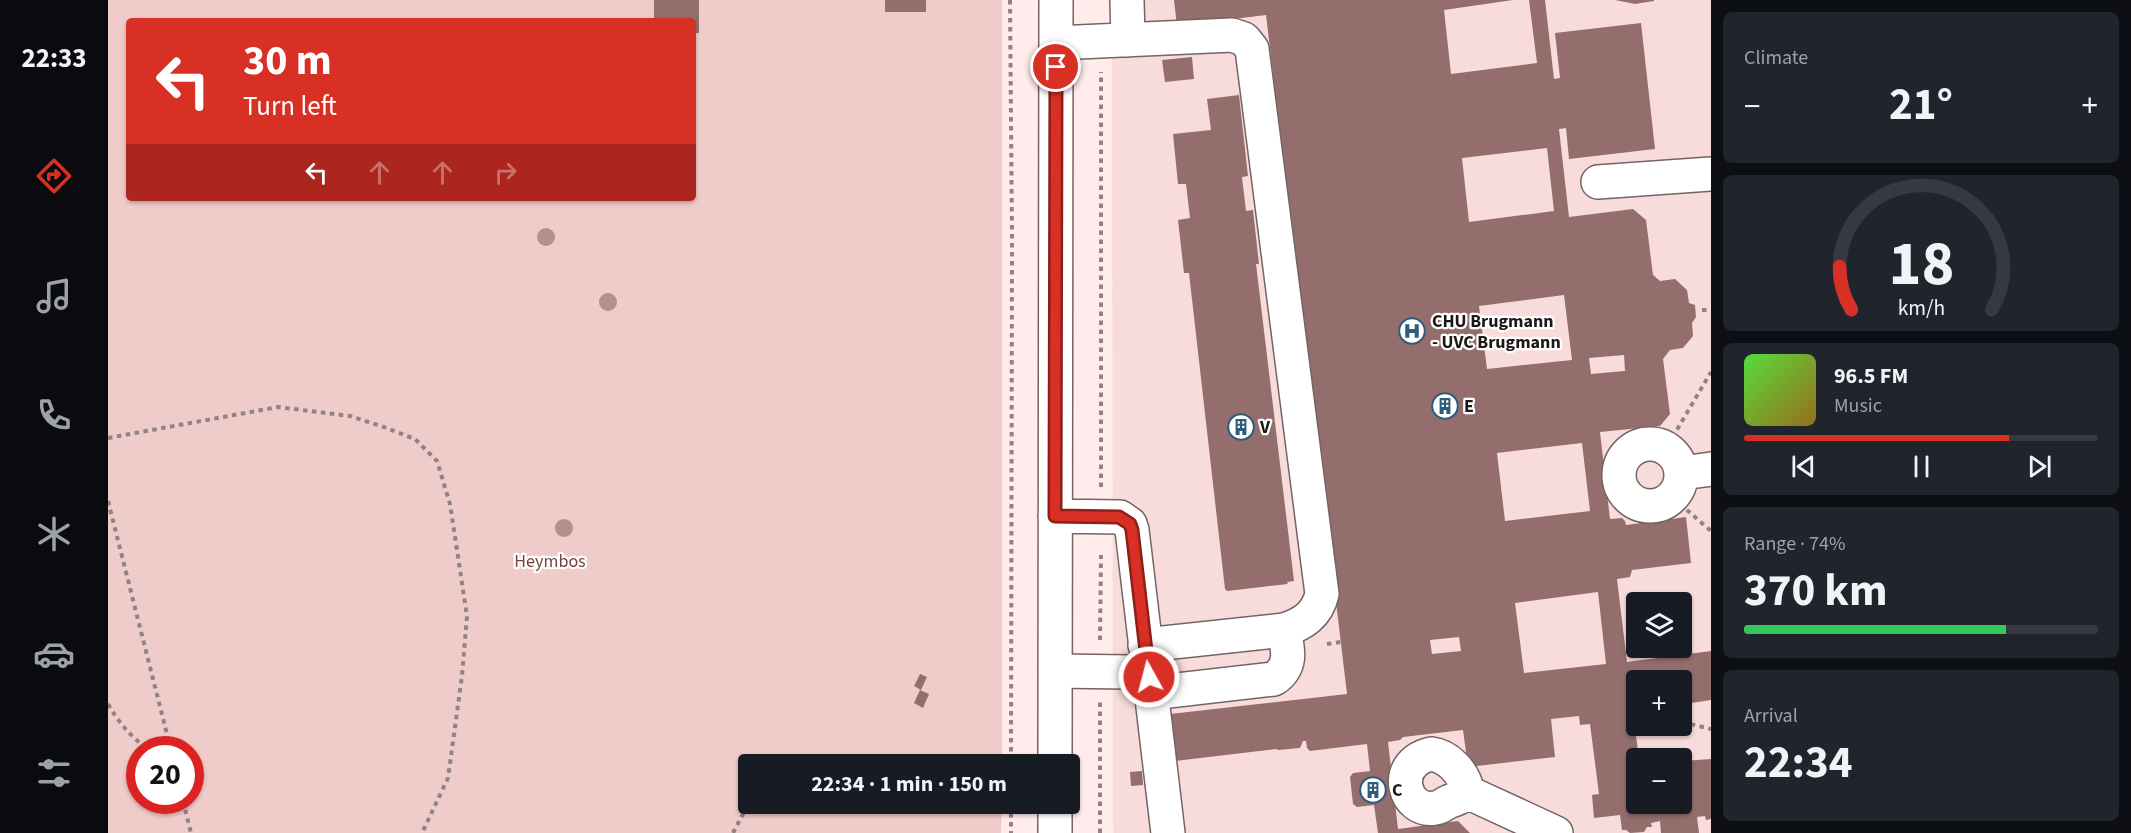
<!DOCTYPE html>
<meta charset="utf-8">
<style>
:root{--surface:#171b24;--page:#20242c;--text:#f1f3f6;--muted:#9ea1a6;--line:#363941;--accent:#d93025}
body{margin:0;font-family:"Source Sans 3",sans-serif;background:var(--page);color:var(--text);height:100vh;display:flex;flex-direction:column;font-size:22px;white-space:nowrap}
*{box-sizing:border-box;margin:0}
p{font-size:20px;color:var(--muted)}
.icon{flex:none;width:33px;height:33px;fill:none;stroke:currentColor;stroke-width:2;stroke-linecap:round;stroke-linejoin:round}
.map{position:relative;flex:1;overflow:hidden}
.side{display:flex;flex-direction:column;gap:12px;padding:12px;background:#0d0f14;width:420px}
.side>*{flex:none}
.top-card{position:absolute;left:18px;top:18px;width:570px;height:183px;border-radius:6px;box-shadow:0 2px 4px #0004;background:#d93025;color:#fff;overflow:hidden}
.buttons{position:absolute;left:1518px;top:592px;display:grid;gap:12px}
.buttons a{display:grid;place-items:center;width:66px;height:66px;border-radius:6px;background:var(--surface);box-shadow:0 2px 4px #0004;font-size:30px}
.speed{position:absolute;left:18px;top:736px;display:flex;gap:12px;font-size:30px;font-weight:700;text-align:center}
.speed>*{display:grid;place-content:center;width:78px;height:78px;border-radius:50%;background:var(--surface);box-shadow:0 2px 4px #0004;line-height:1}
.speed .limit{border:9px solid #d22;background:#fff;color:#111}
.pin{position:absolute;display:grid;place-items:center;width:51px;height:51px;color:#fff;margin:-26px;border:3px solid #fff;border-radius:50%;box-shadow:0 2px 6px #0007}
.me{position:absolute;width:66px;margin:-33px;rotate:353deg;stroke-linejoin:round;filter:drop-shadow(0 0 4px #0008)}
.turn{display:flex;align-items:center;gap:21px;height:126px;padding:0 18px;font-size:27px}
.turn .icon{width:78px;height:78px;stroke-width:2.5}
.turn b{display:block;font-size:42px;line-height:51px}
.lanes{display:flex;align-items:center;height:57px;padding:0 18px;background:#0003;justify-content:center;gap:30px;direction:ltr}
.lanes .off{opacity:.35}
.big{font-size:45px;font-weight:700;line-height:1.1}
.side .widget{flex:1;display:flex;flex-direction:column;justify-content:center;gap:9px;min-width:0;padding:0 21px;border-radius:9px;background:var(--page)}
.side .dial{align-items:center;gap:0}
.dial svg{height:156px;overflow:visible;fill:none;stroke:var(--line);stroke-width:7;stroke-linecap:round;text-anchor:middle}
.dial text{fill:var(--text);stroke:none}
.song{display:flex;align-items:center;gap:18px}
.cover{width:72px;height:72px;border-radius:9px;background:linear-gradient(135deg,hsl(110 70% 55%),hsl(40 70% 35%))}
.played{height:6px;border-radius:3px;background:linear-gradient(90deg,var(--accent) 75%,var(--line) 75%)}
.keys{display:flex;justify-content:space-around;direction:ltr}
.heat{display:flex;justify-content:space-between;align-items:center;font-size:33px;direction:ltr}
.charge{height:9px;border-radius:4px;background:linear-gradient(90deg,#34c759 74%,var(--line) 0)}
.trip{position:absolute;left:630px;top:754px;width:342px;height:60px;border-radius:6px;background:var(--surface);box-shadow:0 2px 4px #0004;font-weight:700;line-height:60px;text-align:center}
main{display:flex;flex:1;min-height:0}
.dock{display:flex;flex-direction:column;width:108px;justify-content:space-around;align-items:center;background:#090b0e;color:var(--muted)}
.dock .icon{width:42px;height:42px}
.dock .active{color:var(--accent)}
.dock b{font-size:27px;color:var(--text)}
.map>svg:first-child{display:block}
.built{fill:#f8dcdb;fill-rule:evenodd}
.green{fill:#efccca;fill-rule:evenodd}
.building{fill:#936e6c;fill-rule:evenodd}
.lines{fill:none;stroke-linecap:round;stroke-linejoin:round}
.minor-casing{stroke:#756464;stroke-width:36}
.path{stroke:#918383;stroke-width:4;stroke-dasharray:4.5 4.5;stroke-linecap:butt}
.minor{stroke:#fff;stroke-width:33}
.tree{fill:#b58e8e}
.route-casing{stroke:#8d1f18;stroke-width:15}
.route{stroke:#d93025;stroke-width:10}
.labels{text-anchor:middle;stroke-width:4.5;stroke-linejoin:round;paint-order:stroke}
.poi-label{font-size:18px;font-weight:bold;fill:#1e1717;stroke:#fff;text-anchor:start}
.park-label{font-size:18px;fill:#794141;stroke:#fff}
</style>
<main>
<nav class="dock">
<b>22:33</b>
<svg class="icon active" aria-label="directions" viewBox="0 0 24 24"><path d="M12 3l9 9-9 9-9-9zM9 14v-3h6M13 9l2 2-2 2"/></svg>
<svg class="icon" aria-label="music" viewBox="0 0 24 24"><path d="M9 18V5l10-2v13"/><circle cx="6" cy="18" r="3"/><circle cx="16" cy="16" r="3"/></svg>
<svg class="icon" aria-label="phone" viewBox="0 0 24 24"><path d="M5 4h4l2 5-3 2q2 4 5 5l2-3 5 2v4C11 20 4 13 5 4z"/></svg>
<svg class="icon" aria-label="climate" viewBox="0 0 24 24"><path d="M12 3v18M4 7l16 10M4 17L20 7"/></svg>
<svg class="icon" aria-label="car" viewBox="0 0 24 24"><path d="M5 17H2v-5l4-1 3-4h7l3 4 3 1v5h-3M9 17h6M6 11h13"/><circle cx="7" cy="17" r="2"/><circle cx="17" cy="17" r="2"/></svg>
<svg class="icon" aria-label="filters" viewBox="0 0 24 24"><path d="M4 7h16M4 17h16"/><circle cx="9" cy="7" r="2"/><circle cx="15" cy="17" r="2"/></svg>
</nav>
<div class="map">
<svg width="1603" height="833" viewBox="0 0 1603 833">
<rect width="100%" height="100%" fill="#ffeceb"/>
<path class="built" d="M1004,0h599v833h-598zM1528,603h46v45h-46zM1528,681h46v45h-46zM1528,759h46v45h-46z"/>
<path class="green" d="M0,0h894v765h-254v39h254l-1,29h-893zM21,21h564v177h-564zM32,750h50v51h-50z"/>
<path class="building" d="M546,0h45v33h-6v-12h-39z
M777,0h41v12h-41z
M1066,0h339l-69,10 7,64 86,-11 -8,-63h16l9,79 6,-1 -5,-45 86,-10 14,126 -86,10 -3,-31 -7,1 10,88 64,-8 13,11 7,55 7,6 15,-2 12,11 2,13 6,2 1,12 -4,6 1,13 -10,12 -13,2 -7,9 7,55 -10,12 -60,6 10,87 12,-1 3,3 1,4 60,-8 5,46 -59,7 -2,7 -13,2 10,83 84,-11v49l-26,4v5l-3,1v-29h-46v28l-3,4 6,46h-3v45h46v-43l29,-2v60l-5,1 -1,-4 -8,1 2,16h-38l-1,-12 -9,2 1,4h-5l-3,5 -14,1 -4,-3h-4l-2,-15 -26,3 -2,-23 7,-1 -9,-70 -10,1 -1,-9 -28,3 4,38 -87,10 -5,-37 -60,7 -3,3 -12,2 10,87 60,-8 12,12h-92l-4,-28 -17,2 -4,-3 -3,-27 3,-4 17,-2 -3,-27 -57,7 -3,-3 -1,-7h-3l-3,7 -22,2 -2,-1 -101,12 -5,-47 177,-20 -81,-679 -89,11zM1439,148l7,63 -85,11 -7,-64zM1456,295l8,65 -85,9 -8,-63zM1516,355l1,16 -34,3 -2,-16zM1474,443l8,68 -85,10 -8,-68zM1490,592l8,72 -82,9 -9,-70zM1351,637l2,14 -29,3 -2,-14z
M1507,0h39v1l-19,3z
M1084,57l2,22 -29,3 -3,-22z
M1131,95l9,81 -6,1 4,34 7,-1 6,54h-3l38,317 -7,1 1,2 -61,7 -2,-2 -36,-316h-5l-6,-53 12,-2 -4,-34h-8l-5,-50 38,-4 -4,-31z
M812,674l7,3 -6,13 -7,-4z
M812,690l9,4 -6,14 -9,-5z
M1034,771l1,14 -12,1 -1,-14z"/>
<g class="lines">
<g class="minor-casing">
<path id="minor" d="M1019,0l1,40
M948,43l176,-8 12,4 8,10 70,545c-5,21 -19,30 -38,36l-139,15
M1490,182l113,-8
M1511 475a31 31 0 1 1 62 0a31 31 0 1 1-62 0Z
M1574,473l29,-4
M947,516l65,1 10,7 2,6 36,303
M947,671l75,1
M1043,693l123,-14c19,-13 14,-30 10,-49
M1323,754c17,2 32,18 36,35 -3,8 -11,10 -19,13 -4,2 -8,6 -13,6 -30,6 -46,-44 -4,-54z
M947,765l1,-765
M1359,792l89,41
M947,833v-29"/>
</g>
<path class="path" d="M902,0l2,236 -1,529
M1594,310h9
M0,438l170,-31 72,9 31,10 34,13 22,22 13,43 17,112 -5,60 -14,102 -26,55
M1560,445l43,-73
M993,487v-415
M0,501l63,249
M1572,504l31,27
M992,640l1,-85
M1219,644l14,-2
M0,704c11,19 23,33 41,46
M1574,722l29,7
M75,801l8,32
M903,804v29
M625,833l11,-21
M992,833v-131"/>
<use href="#minor" class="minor"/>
</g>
<g class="tree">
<circle cx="438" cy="237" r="9"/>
<circle cx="500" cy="302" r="9"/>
<circle cx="456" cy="528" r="9"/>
</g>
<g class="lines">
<g class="route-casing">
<path id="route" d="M948,67l-1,449 64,1 11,7 2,6 17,147"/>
</g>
<use href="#route" class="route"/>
</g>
<defs>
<g id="hospital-ring" transform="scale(1.35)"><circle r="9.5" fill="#fff" stroke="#2e5c7c" stroke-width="1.5"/><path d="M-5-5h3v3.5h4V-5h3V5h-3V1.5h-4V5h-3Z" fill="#2e5c7c"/></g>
<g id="building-ring" transform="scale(1.35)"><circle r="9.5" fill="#fff" stroke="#2e5c7c" stroke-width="1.5"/><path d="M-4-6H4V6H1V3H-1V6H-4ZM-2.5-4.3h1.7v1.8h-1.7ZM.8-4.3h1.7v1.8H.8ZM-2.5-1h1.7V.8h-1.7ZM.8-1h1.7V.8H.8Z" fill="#2e5c7c"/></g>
</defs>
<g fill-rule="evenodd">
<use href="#hospital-ring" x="1304" y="331"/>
<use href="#building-ring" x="1337" y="406"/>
<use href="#building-ring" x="1133" y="427"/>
<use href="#building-ring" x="1265" y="790"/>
</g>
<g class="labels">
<g class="poi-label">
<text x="1324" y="327">CHU Brugmann<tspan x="1324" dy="21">- UVC Brugmann</tspan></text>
<text x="1356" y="412">E</text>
<text x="1152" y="433">V</text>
<text x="1284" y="796">C</text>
</g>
<g class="park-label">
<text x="442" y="567">Heymbos</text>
</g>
</g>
</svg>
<div class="buttons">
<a><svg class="icon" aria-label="layers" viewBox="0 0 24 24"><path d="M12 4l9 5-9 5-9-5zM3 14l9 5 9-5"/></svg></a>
<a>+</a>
<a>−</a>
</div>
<div class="speed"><div class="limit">20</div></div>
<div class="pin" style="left:948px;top:67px;background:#d93025"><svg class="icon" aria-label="arrive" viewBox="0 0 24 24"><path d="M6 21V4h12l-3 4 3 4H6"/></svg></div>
<svg class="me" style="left:1041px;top:677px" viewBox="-20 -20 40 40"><circle r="17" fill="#d93025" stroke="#fff" stroke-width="3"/><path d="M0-11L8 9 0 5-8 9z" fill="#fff"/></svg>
<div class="trip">22:34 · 1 min · 150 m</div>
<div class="top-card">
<div class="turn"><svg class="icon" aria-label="left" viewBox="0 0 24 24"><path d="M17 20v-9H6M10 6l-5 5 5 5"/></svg><div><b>30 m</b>Turn left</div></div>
<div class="lanes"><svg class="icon" aria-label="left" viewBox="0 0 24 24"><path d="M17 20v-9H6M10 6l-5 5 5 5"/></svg><svg class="icon off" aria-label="ahead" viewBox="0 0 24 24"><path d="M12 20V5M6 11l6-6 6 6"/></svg><svg class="icon off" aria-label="ahead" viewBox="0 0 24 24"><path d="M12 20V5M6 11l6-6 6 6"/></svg><svg class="icon off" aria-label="right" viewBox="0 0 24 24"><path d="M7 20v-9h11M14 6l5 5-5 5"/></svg></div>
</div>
</div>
<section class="side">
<div class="widget"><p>Climate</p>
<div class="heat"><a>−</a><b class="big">21°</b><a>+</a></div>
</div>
<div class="widget dial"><svg viewBox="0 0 100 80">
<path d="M14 69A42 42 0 1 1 86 69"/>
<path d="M14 69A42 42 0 0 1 8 47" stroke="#d93025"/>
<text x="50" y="56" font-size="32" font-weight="700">18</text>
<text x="50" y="72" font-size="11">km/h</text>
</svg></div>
<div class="widget">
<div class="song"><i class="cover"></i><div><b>96.5 FM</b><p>Music</p></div></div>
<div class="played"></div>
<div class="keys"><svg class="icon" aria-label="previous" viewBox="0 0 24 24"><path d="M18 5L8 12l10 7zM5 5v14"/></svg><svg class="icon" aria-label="pause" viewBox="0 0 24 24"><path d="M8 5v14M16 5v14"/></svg><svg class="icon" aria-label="next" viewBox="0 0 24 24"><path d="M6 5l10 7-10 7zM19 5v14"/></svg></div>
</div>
<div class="widget"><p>Range · 74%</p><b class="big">370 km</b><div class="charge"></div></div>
<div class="widget"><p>Arrival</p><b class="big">22:34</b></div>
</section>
</main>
